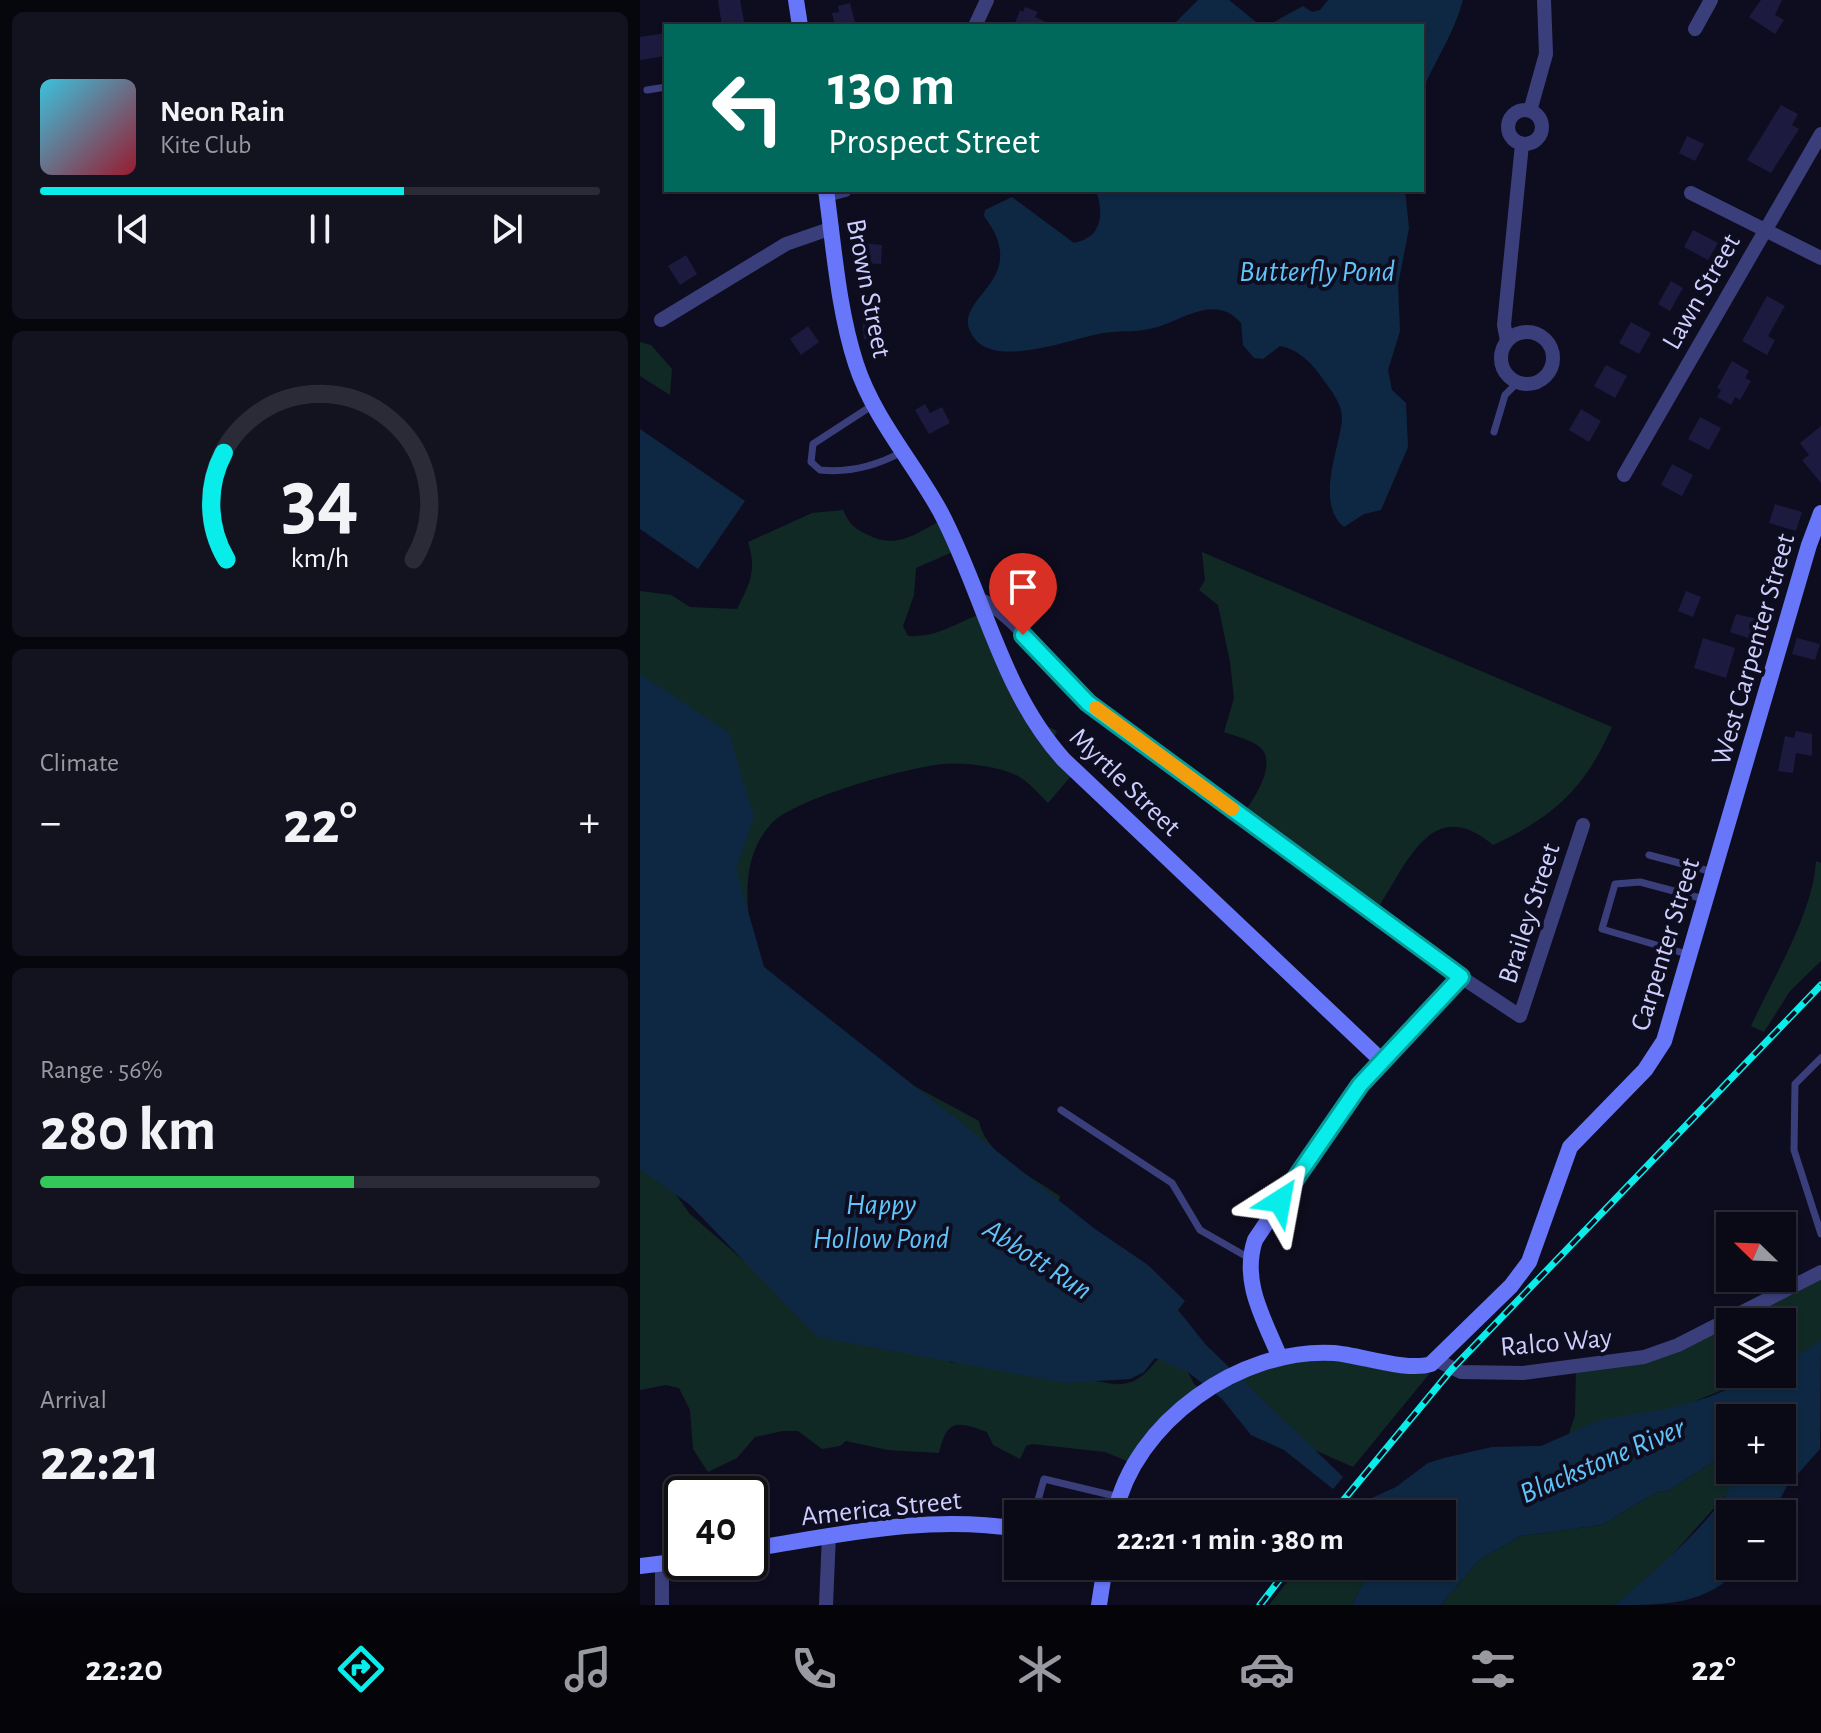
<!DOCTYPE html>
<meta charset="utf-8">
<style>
:root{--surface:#0a0a17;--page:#131320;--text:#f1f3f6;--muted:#999aa1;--line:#2a2b36;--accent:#09edea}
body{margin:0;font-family:"Alegreya Sans",sans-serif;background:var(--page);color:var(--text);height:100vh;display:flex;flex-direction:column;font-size:30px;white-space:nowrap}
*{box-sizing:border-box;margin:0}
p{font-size:26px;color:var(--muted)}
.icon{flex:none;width:44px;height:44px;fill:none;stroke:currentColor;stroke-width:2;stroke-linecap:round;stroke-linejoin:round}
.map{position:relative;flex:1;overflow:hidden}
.details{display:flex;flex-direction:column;gap:12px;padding:12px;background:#06060d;width:640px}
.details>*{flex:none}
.banner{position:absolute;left:24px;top:24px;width:760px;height:168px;border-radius:0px;box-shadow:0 2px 6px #0004,0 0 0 2px var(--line);background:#00695c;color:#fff;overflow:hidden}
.needle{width:52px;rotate:293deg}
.fabs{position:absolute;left:1076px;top:1212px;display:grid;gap:16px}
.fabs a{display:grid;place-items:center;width:80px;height:80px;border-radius:0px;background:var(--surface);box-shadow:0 2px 6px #0004,0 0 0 2px var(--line);font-size:40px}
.speed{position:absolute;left:24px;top:1476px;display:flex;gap:16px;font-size:40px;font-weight:700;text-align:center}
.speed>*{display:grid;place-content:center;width:104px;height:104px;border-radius:50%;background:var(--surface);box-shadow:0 2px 6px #0004,0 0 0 2px var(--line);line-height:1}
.speed .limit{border:4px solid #111;border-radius:12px;background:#fff;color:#111}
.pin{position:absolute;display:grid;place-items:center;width:68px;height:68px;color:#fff;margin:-82px -34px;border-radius:50% 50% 50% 0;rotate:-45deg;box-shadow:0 0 8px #0007}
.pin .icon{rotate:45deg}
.me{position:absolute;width:88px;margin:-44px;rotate:34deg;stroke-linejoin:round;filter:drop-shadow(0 0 6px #0008)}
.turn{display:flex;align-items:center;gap:28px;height:168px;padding:0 32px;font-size:36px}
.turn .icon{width:104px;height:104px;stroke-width:2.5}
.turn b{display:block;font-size:56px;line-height:68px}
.big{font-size:60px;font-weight:700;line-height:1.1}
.details .tile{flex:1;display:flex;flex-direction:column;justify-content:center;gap:12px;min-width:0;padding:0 28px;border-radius:12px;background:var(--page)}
.details .dial{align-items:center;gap:0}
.dial svg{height:208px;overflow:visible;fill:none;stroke:var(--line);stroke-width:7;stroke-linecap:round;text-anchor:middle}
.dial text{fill:var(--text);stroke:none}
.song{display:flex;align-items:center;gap:24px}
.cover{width:96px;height:96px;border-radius:12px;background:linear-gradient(135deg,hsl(190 70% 55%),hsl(350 70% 35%))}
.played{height:8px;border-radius:4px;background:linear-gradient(90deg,var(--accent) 65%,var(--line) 65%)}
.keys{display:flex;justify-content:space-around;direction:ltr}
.heat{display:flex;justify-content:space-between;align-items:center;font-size:44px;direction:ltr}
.charge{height:12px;border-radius:6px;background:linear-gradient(90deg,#34c759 56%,var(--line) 0)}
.trip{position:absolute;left:364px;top:1500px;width:452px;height:80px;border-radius:0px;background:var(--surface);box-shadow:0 2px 6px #0004,0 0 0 2px var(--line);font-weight:700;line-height:80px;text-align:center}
.tabs{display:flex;height:128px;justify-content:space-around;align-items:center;background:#040409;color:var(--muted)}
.tabs .icon{width:56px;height:56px}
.tabs .active{color:var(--accent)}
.tabs b{font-size:36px;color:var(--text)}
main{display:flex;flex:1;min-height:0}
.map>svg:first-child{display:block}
.green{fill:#112925}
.water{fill:#0e2843}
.building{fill:#1d1a3f}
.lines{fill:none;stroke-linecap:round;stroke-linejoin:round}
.lane{stroke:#3a3f7c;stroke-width:7}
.street{stroke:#3a3f7c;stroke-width:14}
.secondary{stroke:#6876f9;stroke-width:16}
.rail-casing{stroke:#09edea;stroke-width:7}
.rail{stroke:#0e0d1f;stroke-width:4;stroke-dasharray:12;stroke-linecap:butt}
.route-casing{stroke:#069a98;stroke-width:20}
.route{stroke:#09edea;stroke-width:14}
.slow{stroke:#f59e0b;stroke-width:14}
.labels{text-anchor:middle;stroke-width:8;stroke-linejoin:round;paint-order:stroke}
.street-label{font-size:28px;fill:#cdcefd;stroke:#0e0d1f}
.water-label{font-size:30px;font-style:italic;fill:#60c4f9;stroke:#0e0d1f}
</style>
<main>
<section class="details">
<div class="tile">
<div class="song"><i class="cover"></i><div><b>Neon Rain</b><p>Kite Club</p></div></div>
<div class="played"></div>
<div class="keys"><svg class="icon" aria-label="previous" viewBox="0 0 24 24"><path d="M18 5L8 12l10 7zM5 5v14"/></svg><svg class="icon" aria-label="pause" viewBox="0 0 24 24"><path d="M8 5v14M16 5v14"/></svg><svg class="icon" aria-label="next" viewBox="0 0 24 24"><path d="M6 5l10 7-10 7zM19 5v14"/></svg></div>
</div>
<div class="tile dial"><svg viewBox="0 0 100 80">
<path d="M14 69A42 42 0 1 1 86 69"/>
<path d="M14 69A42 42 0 0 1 13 28" stroke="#09edea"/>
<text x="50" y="56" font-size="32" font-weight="700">34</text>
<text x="50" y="72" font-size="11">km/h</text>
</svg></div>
<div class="tile"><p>Climate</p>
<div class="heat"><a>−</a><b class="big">22°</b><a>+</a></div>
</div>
<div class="tile"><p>Range · 56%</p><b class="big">280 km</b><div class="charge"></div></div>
<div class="tile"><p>Arrival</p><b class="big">22:21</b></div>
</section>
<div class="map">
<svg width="1181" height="1605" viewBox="0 0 1181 1605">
<rect width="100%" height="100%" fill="#0e0d1f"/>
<path class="green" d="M0,342l11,3 21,24 -2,26 -30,-19z
M203,510c6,14 11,18 25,25 30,15 48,-2 76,-16l13,31 -41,18 -2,27 -11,31 5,10c29,2 48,-13 75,-23l60,111 14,7 -4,9 24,29 -29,34c-9,-9 -21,-23 -32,-28 -20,-9 -52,-13 -73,-11 -35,3 -150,35 -172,60 -34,37 -23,90 -17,135l149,121 76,41c6,34 55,57 81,75l-2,9 -295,-206 -123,-317v-91l31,4 19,12 47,2c13,-25 20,-39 11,-67l64,-29z
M562,552l410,175c-27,61 -58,90 -119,118 -61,-51 -85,17 -115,63l-133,-97c10,-13 28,-42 19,-59 -6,-11 -29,-16 -40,-20l10,-34 -4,-36 -12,-57 -19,-15 6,-10z
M1176,861l5,2v98l-31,30 -26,41 -13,-6c22,-48 62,-112 65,-165z
M0,1167l34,25 16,22 111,96 131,41 20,12 9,-6 152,27c25,2 33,-12 48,-28l25,12 8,16 14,11 -37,29 -32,42 -34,-14 -73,-8 -6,2 -6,13 -27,-14 -6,-13c-30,-11 -40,-13 -48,21l-51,-3 -42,-9 -6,5 -18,3 -24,-18h-15l-28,6 -18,21 -29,14 -15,-23 -3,-39 -11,-22 -13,-3 -26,5z
M1181,1274v81l-39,13v-46h-52v52h33l-78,31 -119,38 9,-28 1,-45 87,-16z
M700,1351l94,17 -81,99 -52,-23 -60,-64 35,-18z
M1090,1458v12h6l-6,20 -71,80 -44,35h-174l37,-44 42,-25 82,-11 53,-32 15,-3 40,-26z
M660,1566h65l-2,18 -11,21h-83z"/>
<path class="water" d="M558,0h31l32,26h-89z
M688,0h135c-10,36 -27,58 -41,92v-66h-155l36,-20 9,6 8,-2z
M456,190h309l4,38 -11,57 2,46 -12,39 4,20 14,13 2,44 -27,63 -17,4 -20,13c-29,-24 -5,-77 -2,-107 1,-17 -13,-32 -22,-45 -10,-14 -23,-26 -40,-29l-17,13 -9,-1 -11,-13 -2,-22c-25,-30 -59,-3 -84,4 -17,6 -37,3 -54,6 -30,5 -106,36 -129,5 -30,-40 62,-54 10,-122l1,-6 27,-13 62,46c29,-6 30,-29 22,-53z
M0,429l105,72 -47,68 -58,-40z
M0,674l89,59 25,84 -18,52 28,98 331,262 53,36 37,36 -7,9 28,35 137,132 -10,12 -49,-39 -33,-15 -29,-36 -34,-27 -33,-14 -11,14 -14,7 -65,4 -248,-46 -128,-133 -49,-35z
M1181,1341l-1,108 -33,37 -15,28h-42v52h12c-34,39 -76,39 -127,39 27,-22 121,-102 121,-135h46v-52h-52v40l-20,6 -40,26 -15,3 -53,32 -82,11 -42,25 -37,44h-89l11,-21 2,-18h77v-52h-80l10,-16 24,-11 32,-24 16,-5 48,-11 49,-1 59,-26 71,-12 38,-11 54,-23h19v-10z"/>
<path class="building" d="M78,0h22l5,26h-23z
M1121,0h21l-7,15 9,5 -9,14 -26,-17z
M210,3l6,23h-21l-3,-13 7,-1 -1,-6z
M385,7l13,5 -3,5 20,9h-41l6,-16 3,2z
M26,33v23l-26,4v-23z
M1141,105l17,9 -6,11 7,4 -28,44 -24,-13z
M1047,136l17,8 -9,17 -16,-8z
M1053,230l25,13 -10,17 -24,-13z
M222,243l20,2 -1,19 -21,-1z
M46,255l11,19 -17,11 -12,-19z
M1031,281l12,7 -13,23 -12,-7z
M1127,296l18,10 -17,30 7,4 -8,15 -25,-14z
M242,316l2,21 -20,2 -2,-22z
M991,322l20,11 -12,21 -20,-11z
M168,326l11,16 -18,13 -11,-16z
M1092,361l17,10 -4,7 6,3 -11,19 -5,-3 -4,8 -14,-8 4,-7 -4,-2z
M966,365l21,11 -12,22 -21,-12z
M285,404l5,9 12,-6 8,16 -21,11 -14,-24z
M941,409l20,12 -12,21 -20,-12z
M1060,417l21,11 -12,22 -21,-11z
M1181,426v57l-19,-23 7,-5 -9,-12z
M1032,464l21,11 -11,21 -21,-11z
M1135,504l27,8 -6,19 -27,-8z
M1046,591l15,6 -8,20 -15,-6z
M1096,614l34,8 -7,21 -33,-11z
M1063,638l32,10 -9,30 -32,-10z
M1157,638l23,6 -5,16 -23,-6z
M1156,731l16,3v22l-16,-3 -3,20 -15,-2 7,-35 9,2z"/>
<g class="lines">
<path class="lane" d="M7,90l19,-3
M233,405l-60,39 -2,18 9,8c29,3 56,-4 82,-18
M854,432l11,-37 13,-13
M1009,855l64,17
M1047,954l-85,-25 13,-45 25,-2 64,17
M1181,1058l-26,26 -1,66 27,84
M421,1110l111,73 28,47 49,28
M394,1514l10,-35 75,18"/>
<path class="street" d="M335,26l12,-26
M1055,29l16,-29
M868 127a17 17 0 1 1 34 0a17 17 0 1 1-34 0Z
M890,111l16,-57 -2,-54
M1051,193l130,65
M186,195l19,-5
M21,320l125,-76 46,-16
M861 358a26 26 0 1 1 52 0a26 26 0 1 1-52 0Z
M867,341l-3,-16 18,-181
M984,475l197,-341
M339,600c29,5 81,80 109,103l373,274 59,39 63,-191
M742,1061l79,-84
M796,1360l25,12 62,1 121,-16 34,-12 143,-73
M22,1564v41
M186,1605l3,-70"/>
<path class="secondary" d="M156,0l4,26
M186,190c8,57 12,119 30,174 17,53 57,98 84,147 44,83 60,178 124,249l318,301 -30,34 -97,145c-14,42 9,79 25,118
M475,1514c19,-92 126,-167 219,-161 26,2 73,19 97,11l80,-78 18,-24 41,-115 75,-77 19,-29 145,-496 12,-32
M110,1549c89,-14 178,-35 268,-20
M0,1566l42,-5
M459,1605l6,-39"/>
<g class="rail-casing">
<path id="rail" d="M692,1514l120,-145 369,-384
M620,1605l30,-39"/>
</g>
<use href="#rail" class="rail"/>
</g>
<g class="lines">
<g class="route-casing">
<path id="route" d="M383,635l65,68 373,274 -101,108 -80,116"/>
</g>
<use href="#route" class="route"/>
<path class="slow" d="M456,708l136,101"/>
</g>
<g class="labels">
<g class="street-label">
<text transform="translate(230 288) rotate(79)" y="10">Brown Street</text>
<text transform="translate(1060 291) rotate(-60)" y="10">Lawn Street</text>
<text transform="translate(1112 649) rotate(-74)" y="10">West Carpenter Street</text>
<text transform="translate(486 781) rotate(44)" y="10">Myrtle Street</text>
<text transform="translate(888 913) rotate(-72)" y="10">Brailey Street</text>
<text transform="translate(1024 944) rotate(-73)" y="10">Carpenter Street</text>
<text transform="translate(916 1341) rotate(-5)" y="10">Ralco Way</text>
<text transform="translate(241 1507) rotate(-6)" y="10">America Street</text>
</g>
<g class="water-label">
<text x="677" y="281">Butterfly Pond</text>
<text x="241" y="1214">Happy<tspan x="241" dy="34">Hollow Pond</tspan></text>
<text transform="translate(398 1259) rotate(33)" y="10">Abbott Run</text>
<text transform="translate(962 1460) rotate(-23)" y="10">Blackstone River</text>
</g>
</g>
</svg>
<div class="fabs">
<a><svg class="needle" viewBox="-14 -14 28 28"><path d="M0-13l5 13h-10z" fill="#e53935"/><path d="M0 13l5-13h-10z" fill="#999aa1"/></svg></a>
<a><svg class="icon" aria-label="layers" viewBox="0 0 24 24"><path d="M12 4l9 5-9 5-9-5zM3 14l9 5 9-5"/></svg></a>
<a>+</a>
<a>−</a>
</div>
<div class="speed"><div class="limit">40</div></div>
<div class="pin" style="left:383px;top:635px;background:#d93025"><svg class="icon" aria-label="arrive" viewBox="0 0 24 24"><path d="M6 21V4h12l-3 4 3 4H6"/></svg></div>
<svg class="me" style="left:640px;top:1201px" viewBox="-20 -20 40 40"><path d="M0-17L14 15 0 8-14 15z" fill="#09edea" stroke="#fff" stroke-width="4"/></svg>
<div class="trip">22:21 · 1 min · 380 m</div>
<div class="banner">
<div class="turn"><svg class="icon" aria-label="left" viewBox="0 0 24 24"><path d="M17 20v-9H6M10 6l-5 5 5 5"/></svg><div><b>130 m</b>Prospect Street</div></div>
</div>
</div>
</main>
<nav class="tabs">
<b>22:20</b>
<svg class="icon active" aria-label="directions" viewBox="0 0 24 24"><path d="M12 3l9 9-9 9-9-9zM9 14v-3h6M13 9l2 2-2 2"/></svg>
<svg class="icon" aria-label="music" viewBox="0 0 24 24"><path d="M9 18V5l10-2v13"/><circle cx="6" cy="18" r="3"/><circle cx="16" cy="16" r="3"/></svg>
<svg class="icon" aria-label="phone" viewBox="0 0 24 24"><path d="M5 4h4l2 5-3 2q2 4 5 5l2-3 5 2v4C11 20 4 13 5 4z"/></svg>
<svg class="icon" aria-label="climate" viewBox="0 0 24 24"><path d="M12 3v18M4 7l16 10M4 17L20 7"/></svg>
<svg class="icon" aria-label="car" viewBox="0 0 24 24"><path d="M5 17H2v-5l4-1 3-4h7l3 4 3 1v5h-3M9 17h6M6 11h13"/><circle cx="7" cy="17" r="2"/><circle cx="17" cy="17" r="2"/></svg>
<svg class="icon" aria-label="filters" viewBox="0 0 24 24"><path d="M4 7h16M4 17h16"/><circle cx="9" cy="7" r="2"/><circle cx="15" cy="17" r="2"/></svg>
<b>22°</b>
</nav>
